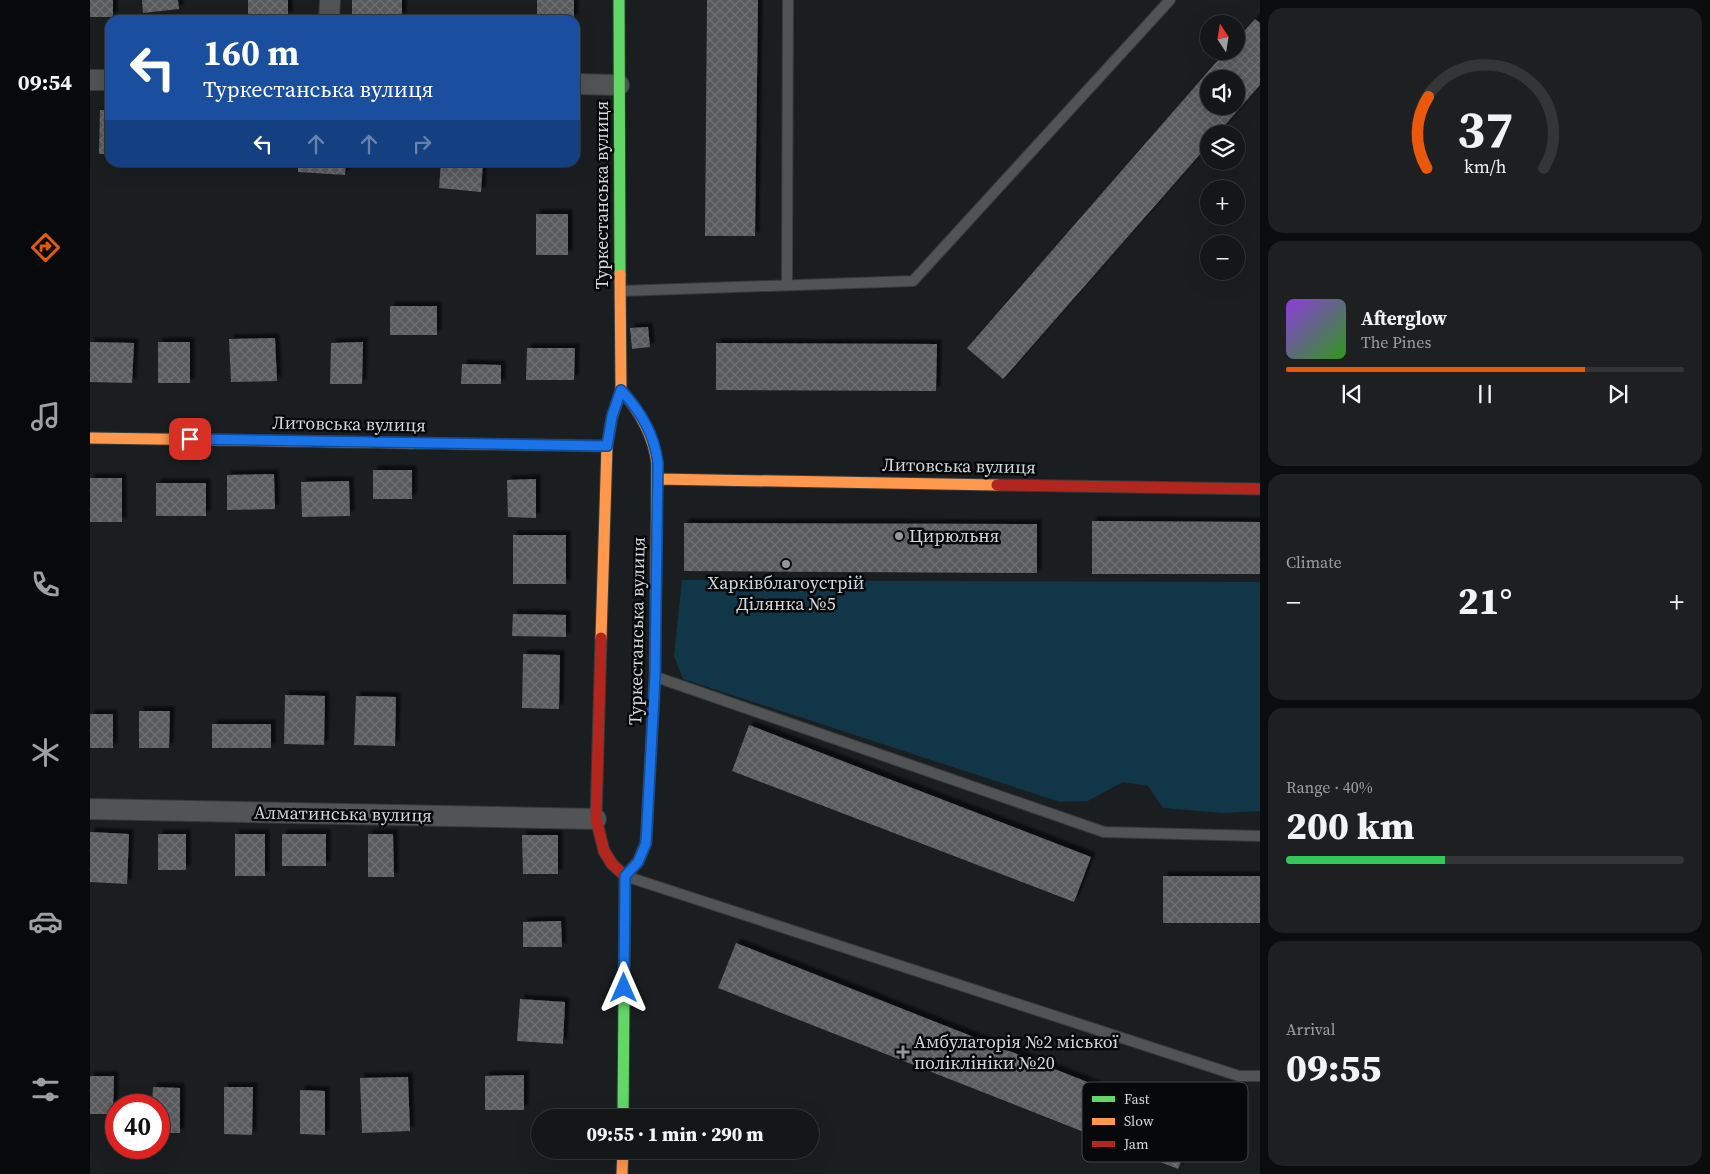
<!DOCTYPE html>
<meta charset="utf-8">
<style>
:root{--surface:#141618;--page:#1d1f21;--text:#f1f3f6;--muted:#9d9fa2;--line:#333537;--accent:#ea580c}
body{margin:0;font-family:"Source Serif 4",serif;background:var(--page);color:var(--text);height:100vh;display:flex;flex-direction:column;font-size:19px;white-space:nowrap}
*{box-sizing:border-box;margin:0}
p{font-size:16px;color:var(--muted)}
.icon{flex:none;width:28px;height:28px;fill:none;stroke:currentColor;stroke-width:2;stroke-linecap:round;stroke-linejoin:round}
.map{position:relative;flex:1;overflow:hidden}
.drawer{display:flex;flex-direction:column;gap:8px;padding:8px;background:#0b0c0d;width:450px}
.drawer>*{flex:none}
.hud{position:absolute;left:15px;top:15px;width:475px;height:152px;border-radius:15px;box-shadow:0 5px 20px #0002,0 0 0 1px var(--line);background:#1a4fa0;color:#fff;overflow:hidden}
.needle{width:32px;rotate:348deg}
.fabs{position:absolute;left:1110px;top:15px;display:grid;gap:10px}
.fabs a{display:grid;place-items:center;width:45px;height:45px;border-radius:50%;background:var(--surface);box-shadow:0 5px 20px #0002,0 0 0 1px var(--line);font-size:25px}
.speed{position:absolute;left:15px;top:1094px;display:flex;gap:10px;font-size:25px;font-weight:700;text-align:center}
.speed>*{display:grid;place-content:center;width:65px;height:65px;border-radius:50%;background:var(--surface);box-shadow:0 5px 20px #0002,0 0 0 1px var(--line);line-height:1}
.speed .limit{border:8px solid #d22;background:#fff;color:#111}
.pin{position:absolute;display:grid;place-items:center;width:42px;height:42px;color:#fff;margin:-21px;border-radius:10px;box-shadow:0 2px 8px #0006}
.me{position:absolute;width:55px;margin:-28px;rotate:0deg;stroke-linejoin:round;filter:drop-shadow(0 0 4px #0008)}
.turn{display:flex;align-items:center;gap:18px;height:105px;padding:0 15px;font-size:22px}
.turn .icon{width:65px;height:65px;stroke-width:2.5}
.turn b{display:block;font-size:35px;line-height:42px}
.lanes{display:flex;align-items:center;height:48px;padding:0 15px;background:#0003;justify-content:center;gap:25px;direction:ltr}
.lanes .off{opacity:.35}
.big{font-size:38px;font-weight:800;line-height:1.1}
.drawer .card{flex:1;display:flex;flex-direction:column;justify-content:center;gap:8px;min-width:0;padding:0 18px;border-radius:15px;background:var(--page)}
.drawer .dial{align-items:center;gap:0}
.dial svg{height:130px;overflow:visible;fill:none;stroke:var(--line);stroke-width:7;stroke-linecap:round;text-anchor:middle}
.dial text{fill:var(--text);stroke:none}
.song{display:flex;align-items:center;gap:15px}
.cover{width:60px;height:60px;border-radius:8px;background:linear-gradient(135deg,hsl(270 70% 55%),hsl(110 70% 35%))}
.played{height:5px;border-radius:2px;background:linear-gradient(90deg,var(--accent) 75%,var(--line) 75%)}
.keys{display:flex;justify-content:space-around;direction:ltr}
.heat{display:flex;justify-content:space-between;align-items:center;font-size:28px;direction:ltr}
.charge{height:8px;border-radius:4px;background:linear-gradient(90deg,#34c759 40%,var(--line) 0)}
.trip{position:absolute;left:441px;top:1109px;width:288px;height:50px;border-radius:25px;background:var(--surface);box-shadow:0 5px 20px #0002,0 0 0 1px var(--line);font-weight:800;line-height:50px;text-align:center}
main{display:flex;flex:1;min-height:0}
.dock{display:flex;flex-direction:column;width:90px;justify-content:space-around;align-items:center;background:#08090a;color:var(--muted)}
.dock .icon{width:35px;height:35px}
.dock .selected{color:var(--accent)}
.dock b{font-size:22px;color:var(--text)}
.map>svg:first-child{display:block}
.green{fill:#113647}
.building{fill:url(#building-cross-hatch);fill-rule:evenodd;filter:url(#shadow)}
.lines{fill:none;stroke-linecap:round;stroke-linejoin:round}
.lane-casing{stroke:#373a3b;stroke-width:12}
.street-casing{stroke:#373a3b;stroke-width:22}
.fast-casing{stroke:#373a3b;stroke-width:13}
.slow-casing{stroke:#373a3b;stroke-width:13}
.jam-casing{stroke:#373a3b;stroke-width:13}
.lane{stroke:#515354;stroke-width:10}
.street{stroke:#515354;stroke-width:20}
.fast{stroke:#63d668;stroke-width:11}
.slow{stroke:#ff974d;stroke-width:11}
.jam{stroke:#b3261e;stroke-width:11}
.route-casing{stroke:#114b97;stroke-width:12}
.route{stroke:#1a73e8;stroke-width:9}
.poi-dot{fill:#94989a;stroke:#06080a;stroke-width:2}
.labels{text-anchor:middle;stroke-width:5;stroke-linejoin:round;paint-order:stroke}
.street-label{font-size:18px;fill:#d5d9db;stroke:#06080a}
.poi-label{font-size:18px;fill:#d5d9db;stroke:#06080a;text-anchor:start}
.key{fill:#06080a;stroke:#444749;stroke-width:1}
.key-label{font-size:14px;fill:#d5d9db}
</style>
<main>
<nav class="dock">
<b>09:54</b>
<svg class="icon selected" aria-label="directions" viewBox="0 0 24 24"><path d="M12 3l9 9-9 9-9-9zM9 14v-3h6M13 9l2 2-2 2"/></svg>
<svg class="icon" aria-label="music" viewBox="0 0 24 24"><path d="M9 18V5l10-2v13"/><circle cx="6" cy="18" r="3"/><circle cx="16" cy="16" r="3"/></svg>
<svg class="icon" aria-label="phone" viewBox="0 0 24 24"><path d="M5 4h4l2 5-3 2q2 4 5 5l2-3 5 2v4C11 20 4 13 5 4z"/></svg>
<svg class="icon" aria-label="climate" viewBox="0 0 24 24"><path d="M12 3v18M4 7l16 10M4 17L20 7"/></svg>
<svg class="icon" aria-label="car" viewBox="0 0 24 24"><path d="M5 17H2v-5l4-1 3-4h7l3 4 3 1v5h-3M9 17h6M6 11h13"/><circle cx="7" cy="17" r="2"/><circle cx="17" cy="17" r="2"/></svg>
<svg class="icon" aria-label="filters" viewBox="0 0 24 24"><path d="M4 7h16M4 17h16"/><circle cx="9" cy="7" r="2"/><circle cx="15" cy="17" r="2"/></svg>
</nav>
<div class="map">
<svg width="1170" height="1174" viewBox="0 0 1170 1174">
<defs>
<pattern id="building-cross-hatch" width="8" height="8" patternUnits="userSpaceOnUse" patternTransform="scale(1.25)"><rect width="8" height="8" fill="#585a5c"/><path d="M0 0l8 8M0 8l8-8" fill="none" stroke="#6f7173"/></pattern>
<filter id="shadow"><feDropShadow dx="4.5" dy="-4.5" stdDeviation="1" flood-color="#0009"/></filter>
</defs>
<rect width="100%" height="100%" fill="#1a1e20"/>
<path class="green" d="M592,580l578,2v229l-37,2 -60,-5 -15,-22 -25,-4 -35,19 -28,1 -377,-123 -9,-23z"/>
<path class="building" d="M0,0h23v17h-23z
M52,0h36l1,9 -36,4z
M158,0h40v16h-40z
M262,0h50v17h-50z
M447,0h37v19h-37z
M617,0h51l-3,236h-50z
M1165,19l5,4v62l-43,49h-8v10l-206,235 -36,-31 259,-297h10v-11zM1119,79h27v27h-27z
M10,110h10v44h-11z
M208,162h48l-1,13 -47,-3z
M351,162h42l-2,30 -42,-4z
M446,214h32v41h-32z
M300,306h47v29h-47z
M558,327l2,20 -18,2 -2,-21z
M185,338l2,43 -46,1 -2,-43z
M0,342l44,1 -2,40 -42,-1z
M68,342h32v41h-32z
M273,342l-1,42h-32l1,-41z
M626,343l221,1 -1,47 -220,-1z
M437,348h48l-1,32h-48z
M372,364l39,1v19h-40z
M283,470h39v29h-39z
M184,474l1,35 -48,1v-35z
M0,478h32v44h-32z
M446,479v39l-28,-1 -1,-37z
M259,481l1,35 -48,1 -1,-35z
M66,483h50v33h-50z
M1002,521l168,1v52h-168z
M594,523l353,1v49l-353,-2z
M423,535h53v49h-53z
M423,614l53,1v22l-54,-1z
M433,654l37,1 -1,54 -37,-1z
M195,695l40,1 -1,49 -40,-1z
M266,696l40,1 -1,49 -41,-1z
M49,711h31l-1,37h-30z
M0,714h23v34h-23z
M122,724h59v24h-59z
M659,725l342,132 -17,45 -342,-131z
M0,832l39,2 -2,50 -37,-2z
M68,834h28v36h-28z
M145,834h30v42h-30z
M192,834h44v32h-44z
M278,834h25l1,43h-26z
M432,835h36v39h-35z
M1073,876h97v47h-97z
M471,921l1,26h-39v-25z
M646,943l460,182 -18,44 -460,-181z
M430,999l45,3 -2,42 -46,-3z
M434,1075v35h-39v-34z
M0,1076h24l-1,38h-23z
M318,1077l2,54 -48,2 -2,-55z
M63,1087l27,1v45h-21v-28h-7z
M134,1087h29l-1,48 -28,-1z
M210,1090l25,1v44l-25,-1z"/>
<g class="lines">
<g class="lane-casing">
<path id="lane" d="M697,285l1,-285
M531,291l292,-10 257,-281
M566,677l448,155 156,4
M538,877l611,199h21"/>
</g>
<g class="street-casing">
<path id="street" d="M239,20l1,-20
M0,80h20
M485,84l44,1
M0,809l506,10"/>
</g>
<g class="fast-casing">
<path id="fast" d="M529,0l1,275
M321,443l196,3
M533,1118l2,-242 13,-14 8,-19 7,-130"/>
</g>
<g class="slow-casing">
<path id="slow" d="M531,390c19,22 32,44 36,73l-2,214 -2,36
M0,438l321,5
M567,479l340,6
M511,638l6,-192 5,-29 9,-27 -1,-115
M532,1174l1,-24"/>
</g>
<g class="jam-casing">
<path id="jam" d="M907,485l263,4
M511,638l-5,181 8,32 8,13 13,12"/>
</g>
<use href="#lane" class="lane"/>
<use href="#street" class="street"/>
<use href="#fast" class="fast"/>
<use href="#slow" class="slow"/>
<use href="#jam" class="jam"/>
</g>
<g class="lines">
<g class="route-casing">
<path id="route" d="M100,439l417,7 5,-30 9,-26c20,22 33,43 37,73l-3,214 -9,166 -8,19 -13,14 -1,112"/>
</g>
<use href="#route" class="route"/>
</g>
<g class="poi-dot">
<circle cx="809" cy="536" r="5"/>
<circle cx="696" cy="564" r="5"/>
<path d="M810.5 1044.5h5v5h5v5h-5v5h-5v-5h-5v-5h5z"/>
</g>
<g class="labels">
<g class="street-label">
<text transform="translate(512 195) rotate(-90)" y="6">Туркестанська вулиця</text>
<text transform="translate(259 424) rotate(1)" y="6">Литовська вулиця</text>
<text transform="translate(869 466) rotate(1)" y="6">Литовська вулиця</text>
<text transform="translate(547 631) rotate(-89)" y="6">Туркестанська вулиця</text>
<text transform="translate(253 814) rotate(1)" y="6">Алматинська вулиця</text>
</g>
<g class="poi-label">
<text x="819" y="542">Цирюльня</text>
<text x="696" y="589" text-anchor="middle">Харківблагоустрій<tspan x="696" dy="21">Ділянка №5</tspan></text>
<text x="824" y="1048">Амбулаторія №2 міської<tspan x="824" dy="21">поліклініки №20</tspan></text>
</g>
</g>
<rect x="992" y="1082" width="166" height="80" rx="8" class="key"/>
<rect x="1002" y="1096" width="23" height="6" fill="#63d668"/>
<rect x="1002" y="1118" width="23" height="7" fill="#ff974d"/>
<rect x="1002" y="1141" width="23" height="6" fill="#b3261e"/>
<g class="key-label">
<text x="1034" y="1104">Fast</text>
<text x="1034" y="1126">Slow</text>
<text x="1034" y="1149">Jam</text>
</g>
</svg>
<div class="fabs">
<a><svg class="needle" viewBox="-14 -14 28 28"><path d="M0-13l5 13h-10z" fill="#e53935"/><path d="M0 13l5-13h-10z" fill="#9d9fa2"/></svg></a>
<a><svg class="icon" aria-label="sound" viewBox="0 0 24 24"><path d="M4 9h4l5-4v14l-5-4H4zM17 9q2 3 0 6"/></svg></a>
<a><svg class="icon" aria-label="layers" viewBox="0 0 24 24"><path d="M12 4l9 5-9 5-9-5zM3 14l9 5 9-5"/></svg></a>
<a>+</a>
<a>−</a>
</div>
<div class="speed"><div class="limit">40</div></div>
<div class="pin" style="left:100px;top:439px;background:#d93025"><svg class="icon" aria-label="arrive" viewBox="0 0 24 24"><path d="M6 21V4h12l-3 4 3 4H6"/></svg></div>
<svg class="me" style="left:534px;top:988px" viewBox="-20 -20 40 40"><path d="M0-17L14 15 0 8-14 15z" fill="#1a73e8" stroke="#fff" stroke-width="4"/></svg>
<div class="trip">09:55 · 1 min · 290 m</div>
<div class="hud">
<div class="turn"><svg class="icon" aria-label="left" viewBox="0 0 24 24"><path d="M17 20v-9H6M10 6l-5 5 5 5"/></svg><div><b>160 m</b>Туркестанська вулиця</div></div>
<div class="lanes"><svg class="icon" aria-label="left" viewBox="0 0 24 24"><path d="M17 20v-9H6M10 6l-5 5 5 5"/></svg><svg class="icon off" aria-label="ahead" viewBox="0 0 24 24"><path d="M12 20V5M6 11l6-6 6 6"/></svg><svg class="icon off" aria-label="ahead" viewBox="0 0 24 24"><path d="M12 20V5M6 11l6-6 6 6"/></svg><svg class="icon off" aria-label="right" viewBox="0 0 24 24"><path d="M7 20v-9h11M14 6l5 5-5 5"/></svg></div>
</div>
</div>
<section class="drawer">
<div class="card dial"><svg viewBox="0 0 100 80">
<path d="M14 69A42 42 0 1 1 86 69"/>
<path d="M14 69A42 42 0 0 1 15 25" stroke="#ea580c"/>
<text x="50" y="56" font-size="32" font-weight="700">37</text>
<text x="50" y="72" font-size="11">km/h</text>
</svg></div>
<div class="card">
<div class="song"><i class="cover"></i><div><b>Afterglow</b><p>The Pines</p></div></div>
<div class="played"></div>
<div class="keys"><svg class="icon" aria-label="previous" viewBox="0 0 24 24"><path d="M18 5L8 12l10 7zM5 5v14"/></svg><svg class="icon" aria-label="pause" viewBox="0 0 24 24"><path d="M8 5v14M16 5v14"/></svg><svg class="icon" aria-label="next" viewBox="0 0 24 24"><path d="M6 5l10 7-10 7zM19 5v14"/></svg></div>
</div>
<div class="card"><p>Climate</p>
<div class="heat"><a>−</a><b class="big">21°</b><a>+</a></div>
</div>
<div class="card"><p>Range · 40%</p><b class="big">200 km</b><div class="charge"></div></div>
<div class="card"><p>Arrival</p><b class="big">09:55</b></div>
</section>
</main>
